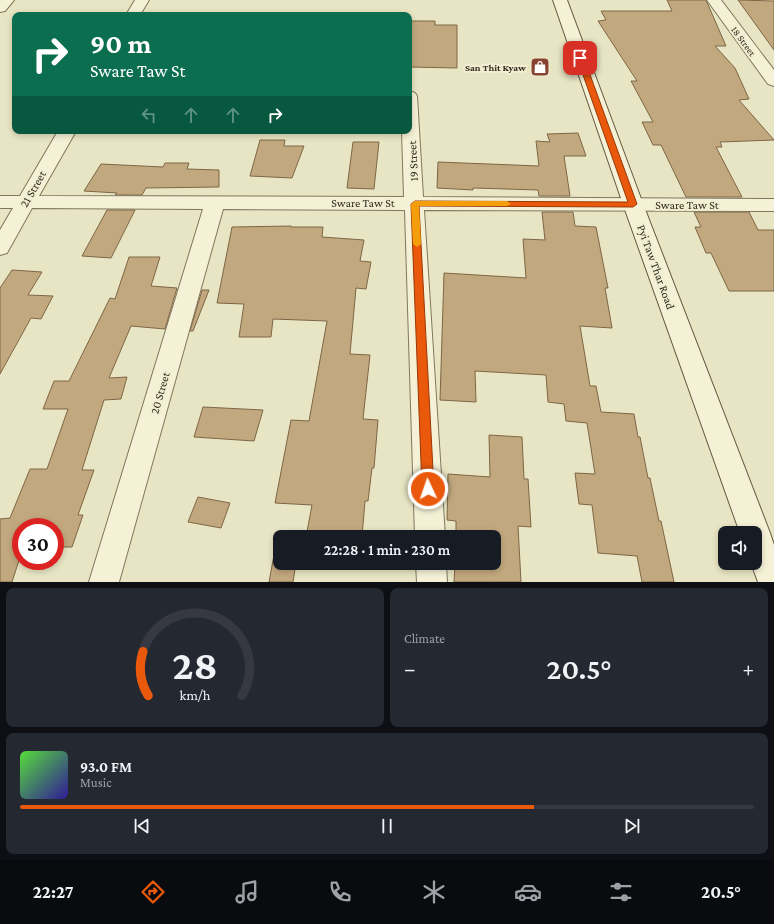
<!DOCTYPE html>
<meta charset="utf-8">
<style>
:root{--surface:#171b24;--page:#242831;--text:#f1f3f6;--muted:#9ea1a6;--line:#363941;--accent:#ea580c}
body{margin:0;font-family:"Crimson Pro",serif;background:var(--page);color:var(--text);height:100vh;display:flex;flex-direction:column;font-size:15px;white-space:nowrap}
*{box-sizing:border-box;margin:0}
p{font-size:13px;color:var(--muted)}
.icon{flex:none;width:22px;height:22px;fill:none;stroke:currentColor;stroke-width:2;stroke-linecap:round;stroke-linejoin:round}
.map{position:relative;height:582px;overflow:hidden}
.details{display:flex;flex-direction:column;gap:6px;padding:6px;background:#0d0f14;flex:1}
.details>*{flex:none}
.hud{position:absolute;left:12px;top:12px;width:400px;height:122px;border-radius:8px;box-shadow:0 2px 6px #0003;background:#0b6e4f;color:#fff;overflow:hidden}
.controls{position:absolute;left:718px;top:526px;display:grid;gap:8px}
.controls a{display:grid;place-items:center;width:44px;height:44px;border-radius:8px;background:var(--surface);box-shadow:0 2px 6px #0003;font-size:20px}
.speed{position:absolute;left:12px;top:518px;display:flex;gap:8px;font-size:20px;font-weight:700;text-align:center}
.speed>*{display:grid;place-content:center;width:52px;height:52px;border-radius:50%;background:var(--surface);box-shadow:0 2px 6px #0003;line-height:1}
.speed .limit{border:6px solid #d22;background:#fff;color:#111}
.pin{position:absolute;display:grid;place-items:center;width:34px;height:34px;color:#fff;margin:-17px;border-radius:8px;box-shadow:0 2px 6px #0006}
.me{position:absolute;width:44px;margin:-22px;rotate:357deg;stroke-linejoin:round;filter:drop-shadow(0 0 3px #0008)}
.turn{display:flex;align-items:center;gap:14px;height:84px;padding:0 12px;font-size:18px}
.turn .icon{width:52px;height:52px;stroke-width:2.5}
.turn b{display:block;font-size:28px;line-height:34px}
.lanes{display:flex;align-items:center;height:38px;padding:0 12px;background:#0003;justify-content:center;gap:20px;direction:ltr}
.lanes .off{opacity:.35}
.big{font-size:30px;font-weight:600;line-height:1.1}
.details .tile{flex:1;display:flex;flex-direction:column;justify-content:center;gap:6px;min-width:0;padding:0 14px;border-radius:8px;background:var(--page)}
.details .dial{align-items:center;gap:0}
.dial svg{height:104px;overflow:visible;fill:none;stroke:var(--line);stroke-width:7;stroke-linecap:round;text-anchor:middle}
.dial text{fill:var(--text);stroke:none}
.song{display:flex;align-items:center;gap:12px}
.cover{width:48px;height:48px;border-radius:6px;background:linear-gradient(135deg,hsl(110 70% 55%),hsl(250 70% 35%))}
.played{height:4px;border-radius:2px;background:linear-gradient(90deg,var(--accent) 70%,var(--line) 70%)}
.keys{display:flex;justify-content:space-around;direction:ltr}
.heat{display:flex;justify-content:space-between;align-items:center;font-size:22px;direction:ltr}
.details .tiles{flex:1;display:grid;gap:6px;grid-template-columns:1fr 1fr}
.tile:last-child{grid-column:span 2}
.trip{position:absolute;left:273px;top:530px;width:228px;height:40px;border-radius:8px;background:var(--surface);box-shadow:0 2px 6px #0003;font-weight:600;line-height:40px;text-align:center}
.tabs{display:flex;height:64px;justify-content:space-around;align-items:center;background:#090b0e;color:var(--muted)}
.tabs .icon{width:28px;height:28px}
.tabs .active{color:var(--accent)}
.tabs b{font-size:18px;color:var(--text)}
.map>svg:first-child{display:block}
.building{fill:#c2a87e;stroke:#7d6645}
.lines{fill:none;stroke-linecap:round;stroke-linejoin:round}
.street-casing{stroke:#81775c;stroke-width:2}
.secondary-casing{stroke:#635840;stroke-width:2}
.street{fill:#f4f1d6;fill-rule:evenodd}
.secondary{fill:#f4f1d6;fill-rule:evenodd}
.route{fill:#ea580c;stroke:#983908}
.slow{fill:#f59e0b}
.labels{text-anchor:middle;stroke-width:4;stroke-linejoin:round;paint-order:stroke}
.far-street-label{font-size:10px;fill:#332c1f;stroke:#f1eed2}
.far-poi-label{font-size:10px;font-weight:bold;fill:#332c1f;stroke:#f1eed2;text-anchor:end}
.street-label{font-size:12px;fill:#332c1f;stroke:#f1eed2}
</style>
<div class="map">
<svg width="774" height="582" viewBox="0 0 774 582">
<rect width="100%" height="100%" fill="#e8e5c4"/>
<path class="building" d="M667,0h39l20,46h-11l20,22 14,31 -10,1 35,40 -54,2 2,5h-6l26,50h-56l-25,-52h-8l-11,-23h11l-22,-41h6l-39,-60 8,-1 -5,-9h71z
M738,0l36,1v49z
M409,21h26v4h22v43l-48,-1z
M578,133l8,23h-22l6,40h-31l-1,-6 -65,-2v2l-36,-2 1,-26 101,4 -3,-25 14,1 -3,-8z
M260,140h25l-1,6h20l-12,32 -42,-2z
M353,142h26l-5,47 -27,-1z
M165,163h24l-2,6 32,1v17l-73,1 -4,7h-27l2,-2 -33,-2 17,-27 62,3z
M107,210h28l-24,48 -29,-2z
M542,212h31l2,14 21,1 12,61h-3l7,40 -32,-2 10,60h6l5,26 33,2 4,23h2l8,41h2l9,43h2l13,61h-32l-5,-26 -39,-3 -6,-48 -13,-1 -4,-31 20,1 -8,-51 -21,-2 -2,-17 -16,-2 -2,-27 -71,-4 1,31 -36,-2 4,-127 82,5 -3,-39 22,1z
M694,212h55l9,18h16v61h-45l-18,-38h-5l-11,-26h6z
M291,226v1h32l-1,10 42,3 -4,21 11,1 -5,27 -10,-1 -6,66 20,1 -7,64 15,1 -4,48h-2l-4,33h-3l-3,36h-56l6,-32 -37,-2 16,-83 18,1 18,-100 -54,-2 -2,18h-32l5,-33 -27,-1 15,-76z
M129,257h31l-9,29 26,2 -12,41 -34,-3 -22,52 18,-1 -6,22 -17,1 -22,70h12l-16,45h5l-11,32h-17v-20h-34v27l-9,28h-12v-63l10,-1 20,-49h17l21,-60h-25l11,-28h15l41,-83 5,1z
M12,270l30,2 -14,23 25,1 -12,23 -10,-1 -31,56v-86z
M202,290h7l-16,41h-3z
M203,407l60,3 -9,31 -60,-4z
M489,435l33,2 2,42h4l3,48 -13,-1 3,56h-67l1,-19h39v-26h-38v-16l-9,-1 1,-46 42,3z
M198,497l32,6 -9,25 -33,-6z
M276,544h4v19h16l-3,19h-24z"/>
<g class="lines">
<g class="street-casing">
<path id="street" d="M0,0h14l-9,11 -5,1z
M135,0h14l-9,15h-14z
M707,0h14l53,70v16l-6,-2z
M409,91l6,2 2,3 6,101 351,2v12l-350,-1 21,327h-30l-10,-327 -182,-1 -104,373h-30l114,-373 -171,-1 -25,45 -7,2v-25l13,-22h-13v-12h20l38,-65h18l-37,65 365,1 -2,-66h7z
M416,563h30l1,19h-30z"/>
</g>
<g class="secondary-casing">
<path id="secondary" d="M553,0h14l76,204 127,329 4,12v37h-16l-7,-19h4v-30h-15l-117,-329z"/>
</g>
<use href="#street" class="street"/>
<use href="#secondary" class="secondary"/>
</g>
<path class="route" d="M578,57l6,1 53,146 -4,3 -214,-1 15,283 -2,4 -4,2 -4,-2 -2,-4 -11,-285 4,-3 213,1 -51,-144z"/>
<path class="slow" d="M415,201h92l4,3 -4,2h-88l2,38 -4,3 -4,-3 -2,-40z"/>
<defs>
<g id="shop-square" transform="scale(1)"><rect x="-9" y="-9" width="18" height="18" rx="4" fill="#894333" stroke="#f1eed2"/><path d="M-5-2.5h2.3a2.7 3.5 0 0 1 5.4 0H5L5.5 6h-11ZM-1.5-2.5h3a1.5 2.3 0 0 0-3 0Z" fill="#fff"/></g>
</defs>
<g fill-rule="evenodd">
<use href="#shop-square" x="540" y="67"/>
</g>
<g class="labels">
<g class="far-street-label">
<text transform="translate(744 41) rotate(54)" y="4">18 Street</text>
</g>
<g class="far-poi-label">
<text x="526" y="71">San Thit Kyaw</text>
</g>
<g class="street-label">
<text transform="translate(413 161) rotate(-93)" y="4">19 Street</text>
<text transform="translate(33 189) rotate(-60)" y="4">21 Street</text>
<text x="363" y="207">Sware Taw St</text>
<text x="687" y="209">Sware Taw St</text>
<text transform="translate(656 267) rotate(70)" y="4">Pyi Taw Thar Road</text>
<text transform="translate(160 393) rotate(-74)" y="4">20 Street</text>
</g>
</g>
</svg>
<div class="controls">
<a><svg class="icon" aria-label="sound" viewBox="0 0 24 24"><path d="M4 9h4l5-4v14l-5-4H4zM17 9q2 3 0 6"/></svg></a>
</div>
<div class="speed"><div class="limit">30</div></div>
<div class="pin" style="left:580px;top:58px;background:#d93025"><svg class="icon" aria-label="arrive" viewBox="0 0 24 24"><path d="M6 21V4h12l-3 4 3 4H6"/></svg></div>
<svg class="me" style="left:428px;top:489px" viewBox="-20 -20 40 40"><circle r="17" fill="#ea580c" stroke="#fff" stroke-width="3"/><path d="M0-11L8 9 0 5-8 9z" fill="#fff"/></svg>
<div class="trip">22:28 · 1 min · 230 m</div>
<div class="hud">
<div class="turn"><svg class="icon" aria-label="right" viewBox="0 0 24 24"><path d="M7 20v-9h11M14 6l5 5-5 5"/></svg><div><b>90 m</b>Sware Taw St</div></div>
<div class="lanes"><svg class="icon off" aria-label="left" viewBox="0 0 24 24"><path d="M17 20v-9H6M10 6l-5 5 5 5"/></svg><svg class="icon off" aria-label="ahead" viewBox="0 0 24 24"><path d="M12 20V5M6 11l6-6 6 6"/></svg><svg class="icon off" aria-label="ahead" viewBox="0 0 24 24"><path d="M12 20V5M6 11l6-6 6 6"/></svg><svg class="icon" aria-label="right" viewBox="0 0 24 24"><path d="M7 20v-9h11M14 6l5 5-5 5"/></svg></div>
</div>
</div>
<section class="details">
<div class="tiles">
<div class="tile dial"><svg viewBox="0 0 100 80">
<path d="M14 69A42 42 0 1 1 86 69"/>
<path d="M14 69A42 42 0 0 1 10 35" stroke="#ea580c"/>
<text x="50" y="56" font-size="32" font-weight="700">28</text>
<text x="50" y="72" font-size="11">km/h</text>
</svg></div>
<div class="tile"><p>Climate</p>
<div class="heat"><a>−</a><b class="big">20.5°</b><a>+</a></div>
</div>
<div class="tile">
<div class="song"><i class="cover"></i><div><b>93.0 FM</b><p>Music</p></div></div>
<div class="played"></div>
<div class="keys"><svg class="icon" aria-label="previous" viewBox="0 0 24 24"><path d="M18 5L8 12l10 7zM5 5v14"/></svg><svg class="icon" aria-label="pause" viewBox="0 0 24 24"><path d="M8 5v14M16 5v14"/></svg><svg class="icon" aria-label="next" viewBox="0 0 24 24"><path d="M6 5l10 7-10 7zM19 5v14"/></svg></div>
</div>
</div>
</section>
<nav class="tabs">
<b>22:27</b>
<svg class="icon active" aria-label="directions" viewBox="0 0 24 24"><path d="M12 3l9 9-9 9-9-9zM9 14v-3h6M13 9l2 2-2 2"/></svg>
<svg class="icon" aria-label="music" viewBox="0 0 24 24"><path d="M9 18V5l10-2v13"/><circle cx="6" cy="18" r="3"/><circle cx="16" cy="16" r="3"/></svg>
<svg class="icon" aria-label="phone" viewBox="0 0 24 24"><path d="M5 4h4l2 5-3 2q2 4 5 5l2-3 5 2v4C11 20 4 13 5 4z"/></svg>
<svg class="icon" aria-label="climate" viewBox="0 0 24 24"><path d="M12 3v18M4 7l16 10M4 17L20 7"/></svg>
<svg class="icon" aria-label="car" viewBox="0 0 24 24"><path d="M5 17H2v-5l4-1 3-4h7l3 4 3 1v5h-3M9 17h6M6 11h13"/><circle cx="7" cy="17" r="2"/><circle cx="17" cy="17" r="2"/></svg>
<svg class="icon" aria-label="filters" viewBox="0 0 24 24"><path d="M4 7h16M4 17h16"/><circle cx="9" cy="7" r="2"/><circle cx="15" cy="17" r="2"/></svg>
<b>20.5°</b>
</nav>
